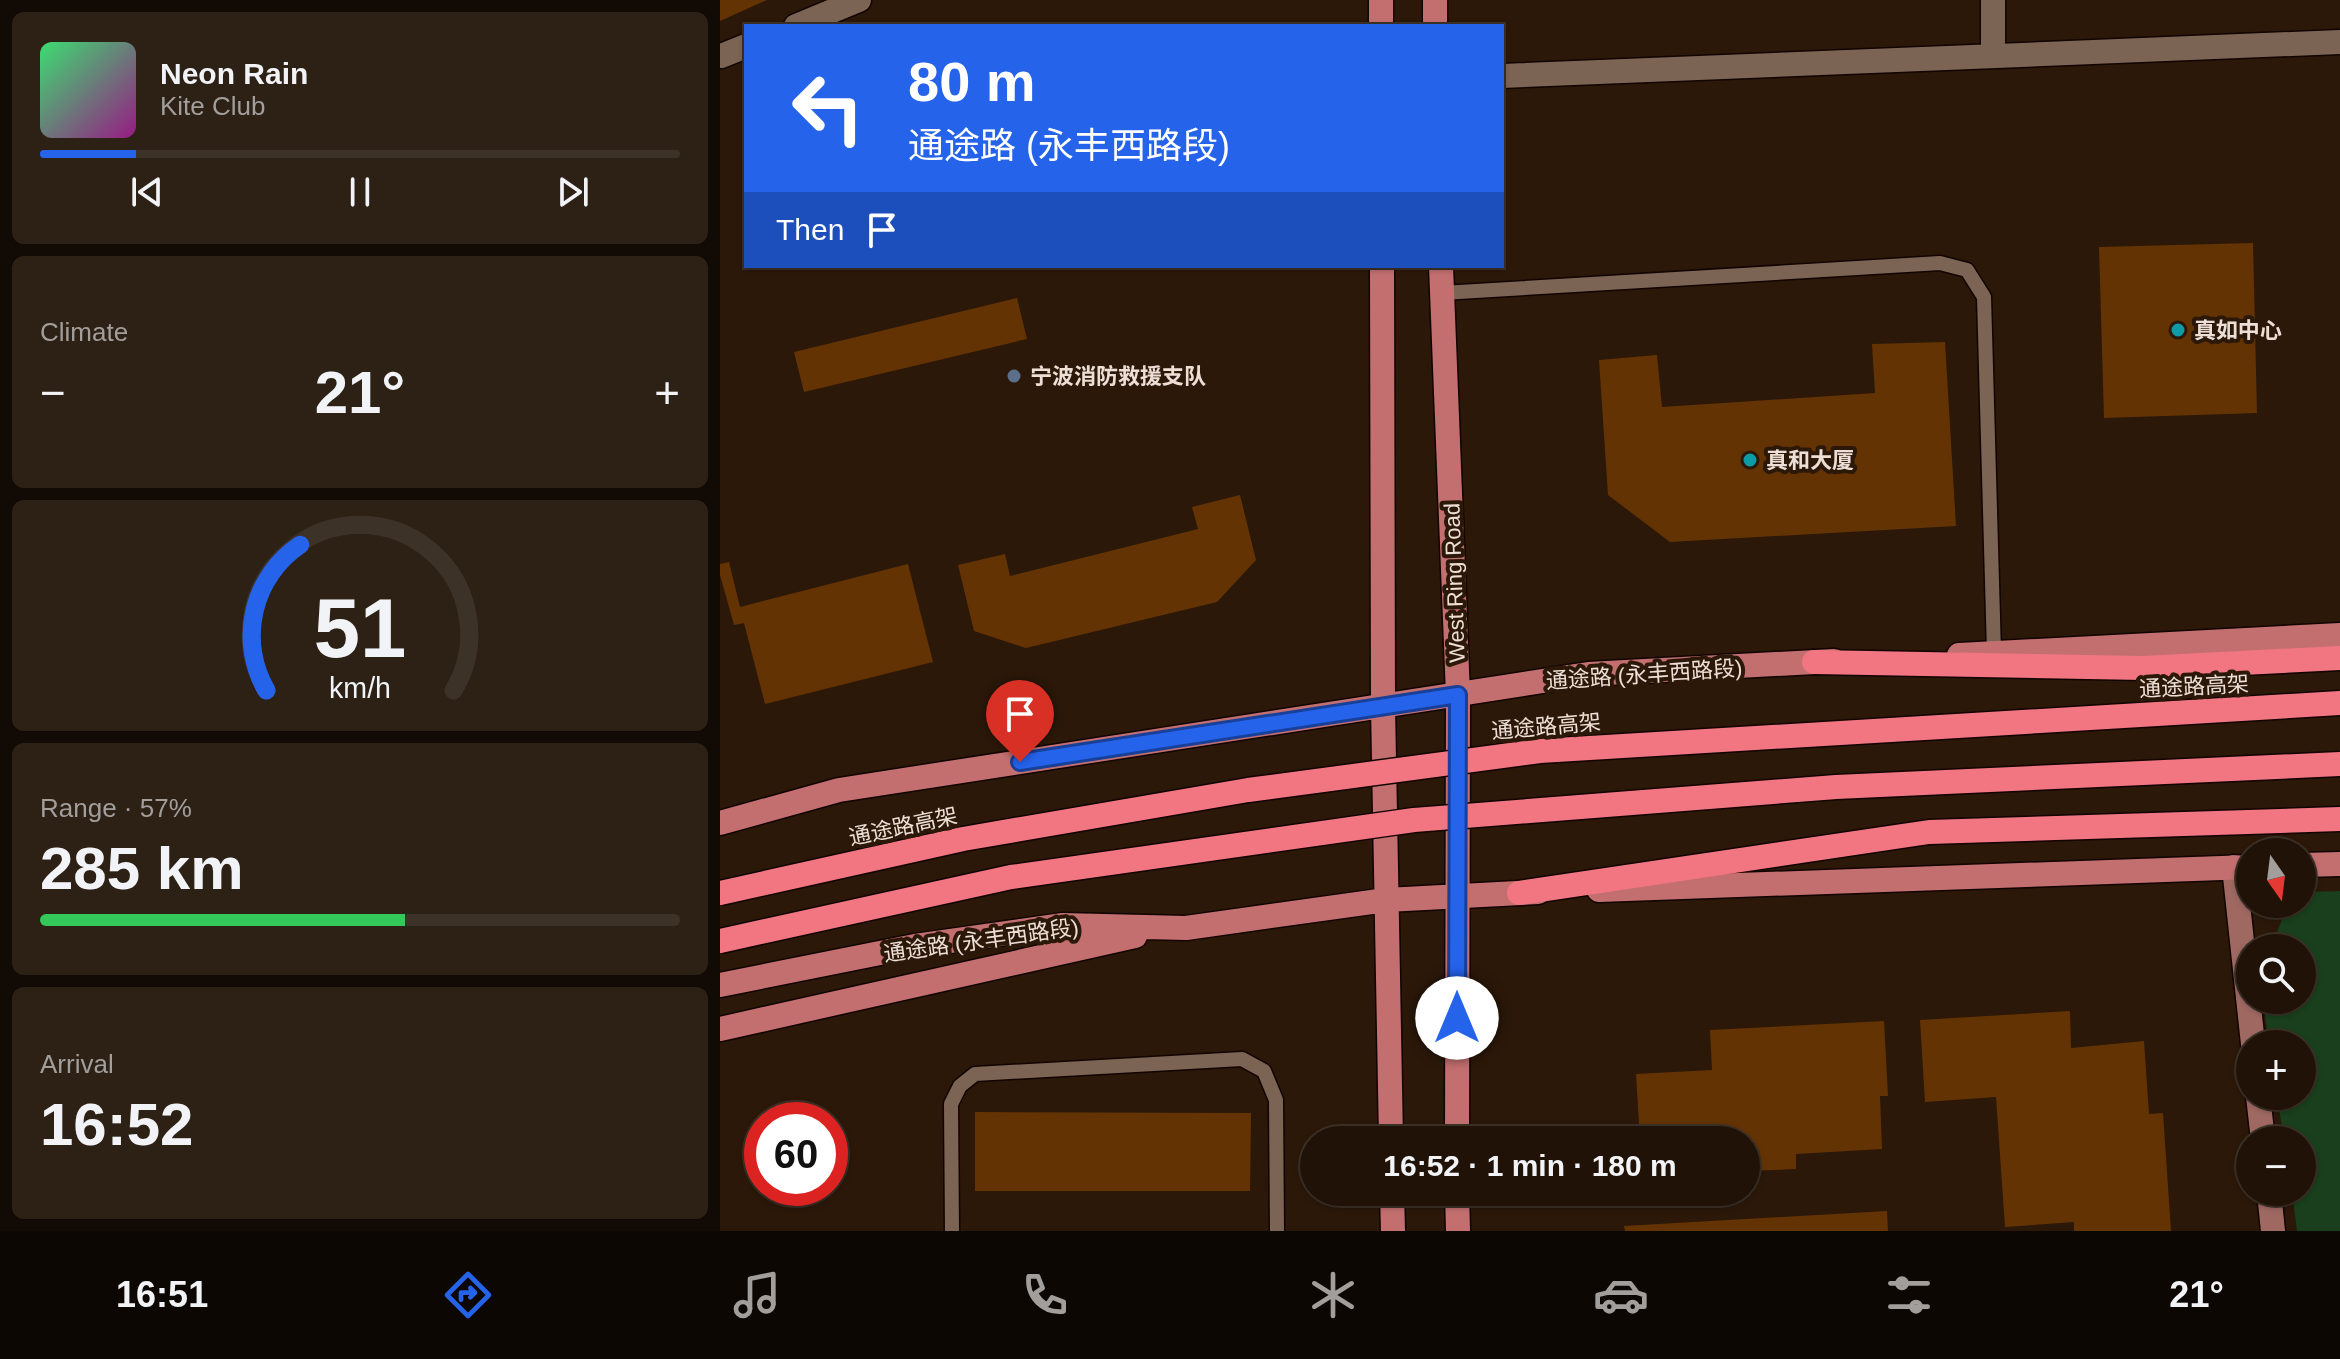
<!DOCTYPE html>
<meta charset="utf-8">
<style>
:root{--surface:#201207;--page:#2d2015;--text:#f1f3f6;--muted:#a29e9b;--line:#3d3228;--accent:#2563eb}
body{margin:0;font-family:Arial,"Noto Sans SC",sans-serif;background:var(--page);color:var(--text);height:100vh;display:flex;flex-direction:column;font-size:30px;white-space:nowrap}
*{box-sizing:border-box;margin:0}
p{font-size:26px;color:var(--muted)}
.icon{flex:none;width:44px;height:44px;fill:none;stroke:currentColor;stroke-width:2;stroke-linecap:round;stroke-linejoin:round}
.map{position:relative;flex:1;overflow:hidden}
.side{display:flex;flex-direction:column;gap:12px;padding:12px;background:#120a04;width:720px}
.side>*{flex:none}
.hud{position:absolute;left:24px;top:24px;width:760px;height:244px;border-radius:0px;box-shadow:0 2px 6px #0004,0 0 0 2px var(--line);background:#2563eb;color:#fff;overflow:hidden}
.needle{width:52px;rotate:166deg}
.fabs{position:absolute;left:1516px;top:838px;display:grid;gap:16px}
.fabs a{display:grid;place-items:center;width:80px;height:80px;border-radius:50%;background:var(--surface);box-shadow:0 2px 6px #0004,0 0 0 2px var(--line);font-size:40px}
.speed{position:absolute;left:24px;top:1102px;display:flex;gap:16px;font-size:40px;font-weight:700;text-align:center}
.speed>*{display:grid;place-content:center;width:104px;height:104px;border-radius:50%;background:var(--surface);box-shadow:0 2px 6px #0004,0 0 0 2px var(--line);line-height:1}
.speed .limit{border:12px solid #d22;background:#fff;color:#111}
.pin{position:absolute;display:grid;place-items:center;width:68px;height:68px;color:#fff;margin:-82px -34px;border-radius:50% 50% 50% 0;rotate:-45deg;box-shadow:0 0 8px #0007}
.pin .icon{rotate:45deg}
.me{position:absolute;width:88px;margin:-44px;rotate:0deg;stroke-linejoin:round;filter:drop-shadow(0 0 6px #0008)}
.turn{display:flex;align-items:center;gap:28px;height:168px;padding:0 32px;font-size:36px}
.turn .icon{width:104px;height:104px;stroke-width:2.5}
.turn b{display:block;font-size:56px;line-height:68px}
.then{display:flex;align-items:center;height:76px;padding:0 32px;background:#0003;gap:16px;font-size:30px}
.big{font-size:60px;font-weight:600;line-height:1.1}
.side .widget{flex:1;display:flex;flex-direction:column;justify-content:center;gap:12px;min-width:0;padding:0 28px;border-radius:12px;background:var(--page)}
.side .dial{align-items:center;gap:0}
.dial svg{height:208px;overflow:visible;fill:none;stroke:var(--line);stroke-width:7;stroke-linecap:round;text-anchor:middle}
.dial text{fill:var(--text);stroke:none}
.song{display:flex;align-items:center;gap:24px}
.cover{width:96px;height:96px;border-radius:12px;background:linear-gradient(135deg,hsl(140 70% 55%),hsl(310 70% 35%))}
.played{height:8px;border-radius:4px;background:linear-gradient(90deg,var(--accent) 15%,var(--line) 15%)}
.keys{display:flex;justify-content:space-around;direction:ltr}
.heat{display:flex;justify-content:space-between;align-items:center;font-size:44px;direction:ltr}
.charge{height:12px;border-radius:6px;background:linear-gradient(90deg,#34c759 57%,var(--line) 0)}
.trip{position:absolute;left:580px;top:1126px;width:460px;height:80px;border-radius:40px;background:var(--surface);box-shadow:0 2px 6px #0004,0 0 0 2px var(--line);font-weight:600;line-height:80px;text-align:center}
.dock{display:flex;height:128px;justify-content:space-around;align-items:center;background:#0d0703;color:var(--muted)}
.dock .icon{width:56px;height:56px}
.dock .selected{color:var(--accent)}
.dock b{font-size:36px;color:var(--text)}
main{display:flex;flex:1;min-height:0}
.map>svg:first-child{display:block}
.green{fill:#193f1c}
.building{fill:#643303}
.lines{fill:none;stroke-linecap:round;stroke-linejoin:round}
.lane-casing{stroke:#120400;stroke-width:17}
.street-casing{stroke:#120400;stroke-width:27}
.secondary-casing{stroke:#120400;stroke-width:27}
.primary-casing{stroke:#120400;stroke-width:27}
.highway-casing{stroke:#120400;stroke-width:27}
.lane{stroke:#7c6454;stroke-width:14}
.street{stroke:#7c6454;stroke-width:24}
.secondary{stroke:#9f6962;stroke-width:24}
.primary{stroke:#c36f70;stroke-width:24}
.highway{stroke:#f27682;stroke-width:24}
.highway-bridge-casing{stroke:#120400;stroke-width:27;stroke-linecap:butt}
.highway-bridge{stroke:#f27682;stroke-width:24}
.route-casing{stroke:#184099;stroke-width:20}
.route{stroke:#2563eb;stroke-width:14}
.culture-dot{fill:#0f9aa8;stroke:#2b1809;stroke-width:3}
.service-dot{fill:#5c6f8a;stroke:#2b1809;stroke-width:3}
.labels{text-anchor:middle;stroke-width:8;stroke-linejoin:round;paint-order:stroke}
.poi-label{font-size:22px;font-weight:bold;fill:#eddfd6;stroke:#2b1809;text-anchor:start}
.street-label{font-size:22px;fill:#eddfd6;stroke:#2b1809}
</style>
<main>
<section class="side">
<div class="widget">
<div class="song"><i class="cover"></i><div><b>Neon Rain</b><p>Kite Club</p></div></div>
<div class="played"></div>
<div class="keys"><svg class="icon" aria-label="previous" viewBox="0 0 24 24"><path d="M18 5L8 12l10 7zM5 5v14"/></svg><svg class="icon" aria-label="pause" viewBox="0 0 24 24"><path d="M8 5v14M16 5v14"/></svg><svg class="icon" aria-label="next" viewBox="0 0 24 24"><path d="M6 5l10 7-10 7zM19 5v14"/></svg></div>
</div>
<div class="widget"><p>Climate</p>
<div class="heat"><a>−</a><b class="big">21°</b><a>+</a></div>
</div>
<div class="widget dial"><svg viewBox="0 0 100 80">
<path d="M14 69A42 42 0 1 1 86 69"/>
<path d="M14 69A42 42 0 0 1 27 13" stroke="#2563eb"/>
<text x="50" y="56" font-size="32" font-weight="700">51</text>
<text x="50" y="72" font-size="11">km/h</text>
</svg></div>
<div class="widget"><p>Range · 57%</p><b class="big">285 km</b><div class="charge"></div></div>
<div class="widget"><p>Arrival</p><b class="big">16:52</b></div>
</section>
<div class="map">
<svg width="1620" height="1231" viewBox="0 0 1620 1231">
<rect width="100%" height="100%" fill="#2b1809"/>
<path class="green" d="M1620,891v340h-43l-5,-39h10v-52h-18l-7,-44h25v-52h-33l-6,-44h39v-52h-31l17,-44h14v-12z"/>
<path class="building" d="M0,0h47l-47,21z
M1533,243l4,170 -153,5 -5,-171z
M297,298l10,41 -223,53 -10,-40z
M1225,342l11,184 -286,16 -62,-47 -9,-135 58,-5 5,52 213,-14 -3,-49z
M520,495l16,65 -39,42 -191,46 -52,-17 -16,-66 47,-11 5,22 188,-47 -6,-22z
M9,562l11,45 168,-43 25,98 -168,42 -21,-81 -10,2 -14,-50v-11z
M1350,1011l1,37 73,-7 5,73 14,-1 8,118h-97v-9l-69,5 -9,-130 -71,5 -5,-82z
M1164,1021l4,75h-8l2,53 -86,5v15l-50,2v-31h-106l-4,-66 76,-4 -2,-40z
M255,1112l276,1 -1,78h-275z
M1167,1211l1,20h-263l-1,-5z"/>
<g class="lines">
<g class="lane-casing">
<path id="lane" d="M722,293l498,-30 27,7 17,27 10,356
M232,1231l-1,-127 9,-18 15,-12 267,-15 22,12 12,29 1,131"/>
</g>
<g class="street-casing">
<path id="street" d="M1273,0v56
M76,26l63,-26
M1,56l25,-10
M782,76l838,-34"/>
</g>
<g class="secondary-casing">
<path id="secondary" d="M1514,867l19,177
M1538,1096l5,44
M1549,1192l4,39"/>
</g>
<g class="primary-casing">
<path id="primary" d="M661,0v26
M715,26v-26
M662,266l1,440 8,434
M721,266l17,429 -1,445
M1239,655l381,-20
M0,823l119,-33 749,-116 246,-13
M1582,865l38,-1
M879,890l651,-23
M0,985l195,-39 148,-21 123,3 200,-28 152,-8
M0,1029l415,-93
M672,1192l1,39
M737,1192l1,39"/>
</g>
<g class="highway-casing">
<path id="highway" d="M1094,662l329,6 197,-10
M799,893l410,-61 411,-13"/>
</g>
<use href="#lane" class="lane"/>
<use href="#street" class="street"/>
<use href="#secondary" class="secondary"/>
<use href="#primary" class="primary"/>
<use href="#highway" class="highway"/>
<g class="highway-bridge-casing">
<path id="highway-bridge" d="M0,893l243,-54 285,-49 292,-39 800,-48
M0,941l291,-64 403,-57 422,-33 504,-23"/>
</g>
<use href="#highway-bridge" class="highway-bridge"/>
</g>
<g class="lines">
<g class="route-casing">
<path id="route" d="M300,762l438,-67 -1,323"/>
</g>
<use href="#route" class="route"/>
</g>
<g class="culture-dot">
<circle cx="1458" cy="330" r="8"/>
<circle cx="1030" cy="460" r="8"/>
</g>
<circle class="service-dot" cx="294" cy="376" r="8"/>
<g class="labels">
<g class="poi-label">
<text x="1474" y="338">真如中心</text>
<text x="310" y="384">宁波消防救援支队</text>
<text x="1046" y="468">真和大厦</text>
</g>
<g class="street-label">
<text transform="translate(734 583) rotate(-92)" y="8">West Ring Road</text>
<text transform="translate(924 674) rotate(-4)" y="8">通途路 (永丰西路段)</text>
<text transform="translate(1474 686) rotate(-3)" y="8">通途路高架</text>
<text transform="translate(826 726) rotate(-5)" y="8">通途路高架</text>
<text transform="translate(183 826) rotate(-12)" y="8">通途路高架</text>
<text transform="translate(261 940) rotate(-8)" y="8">通途路 (永丰西路段)</text>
</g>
</g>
</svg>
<div class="fabs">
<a><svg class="needle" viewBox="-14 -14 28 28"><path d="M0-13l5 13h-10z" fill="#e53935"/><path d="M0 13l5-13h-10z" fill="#a29e9b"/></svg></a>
<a><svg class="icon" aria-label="search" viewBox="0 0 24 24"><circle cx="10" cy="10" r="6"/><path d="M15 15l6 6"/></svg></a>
<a>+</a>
<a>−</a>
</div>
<div class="speed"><div class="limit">60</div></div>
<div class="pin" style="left:300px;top:762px;background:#d93025"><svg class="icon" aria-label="arrive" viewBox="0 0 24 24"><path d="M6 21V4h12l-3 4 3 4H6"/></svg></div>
<svg class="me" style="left:737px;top:1018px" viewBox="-20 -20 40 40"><circle r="19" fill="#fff"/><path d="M0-13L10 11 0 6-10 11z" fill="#2563eb"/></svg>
<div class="trip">16:52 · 1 min · 180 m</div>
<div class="hud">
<div class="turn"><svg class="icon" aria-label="left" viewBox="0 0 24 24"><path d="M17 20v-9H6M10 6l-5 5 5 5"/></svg><div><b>80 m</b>通途路 (永丰西路段)</div></div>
<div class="then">Then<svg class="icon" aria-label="arrive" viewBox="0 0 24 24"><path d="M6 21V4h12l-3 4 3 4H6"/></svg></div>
</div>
</div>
</main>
<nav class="dock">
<b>16:51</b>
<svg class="icon selected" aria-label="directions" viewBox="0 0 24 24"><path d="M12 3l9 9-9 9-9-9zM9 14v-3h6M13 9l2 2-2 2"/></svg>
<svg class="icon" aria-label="music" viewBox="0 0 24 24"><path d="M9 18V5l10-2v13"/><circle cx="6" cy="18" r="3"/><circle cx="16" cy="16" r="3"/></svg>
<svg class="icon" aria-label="phone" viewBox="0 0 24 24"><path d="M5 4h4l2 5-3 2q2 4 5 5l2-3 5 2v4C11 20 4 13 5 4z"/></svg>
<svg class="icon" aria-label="climate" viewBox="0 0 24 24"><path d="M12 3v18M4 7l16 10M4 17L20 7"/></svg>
<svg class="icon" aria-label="car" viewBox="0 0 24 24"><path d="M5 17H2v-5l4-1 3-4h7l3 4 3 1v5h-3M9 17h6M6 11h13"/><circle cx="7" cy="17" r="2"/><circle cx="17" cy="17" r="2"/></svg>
<svg class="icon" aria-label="filters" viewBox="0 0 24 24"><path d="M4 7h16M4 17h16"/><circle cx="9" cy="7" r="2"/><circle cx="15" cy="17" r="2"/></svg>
<b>21°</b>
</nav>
